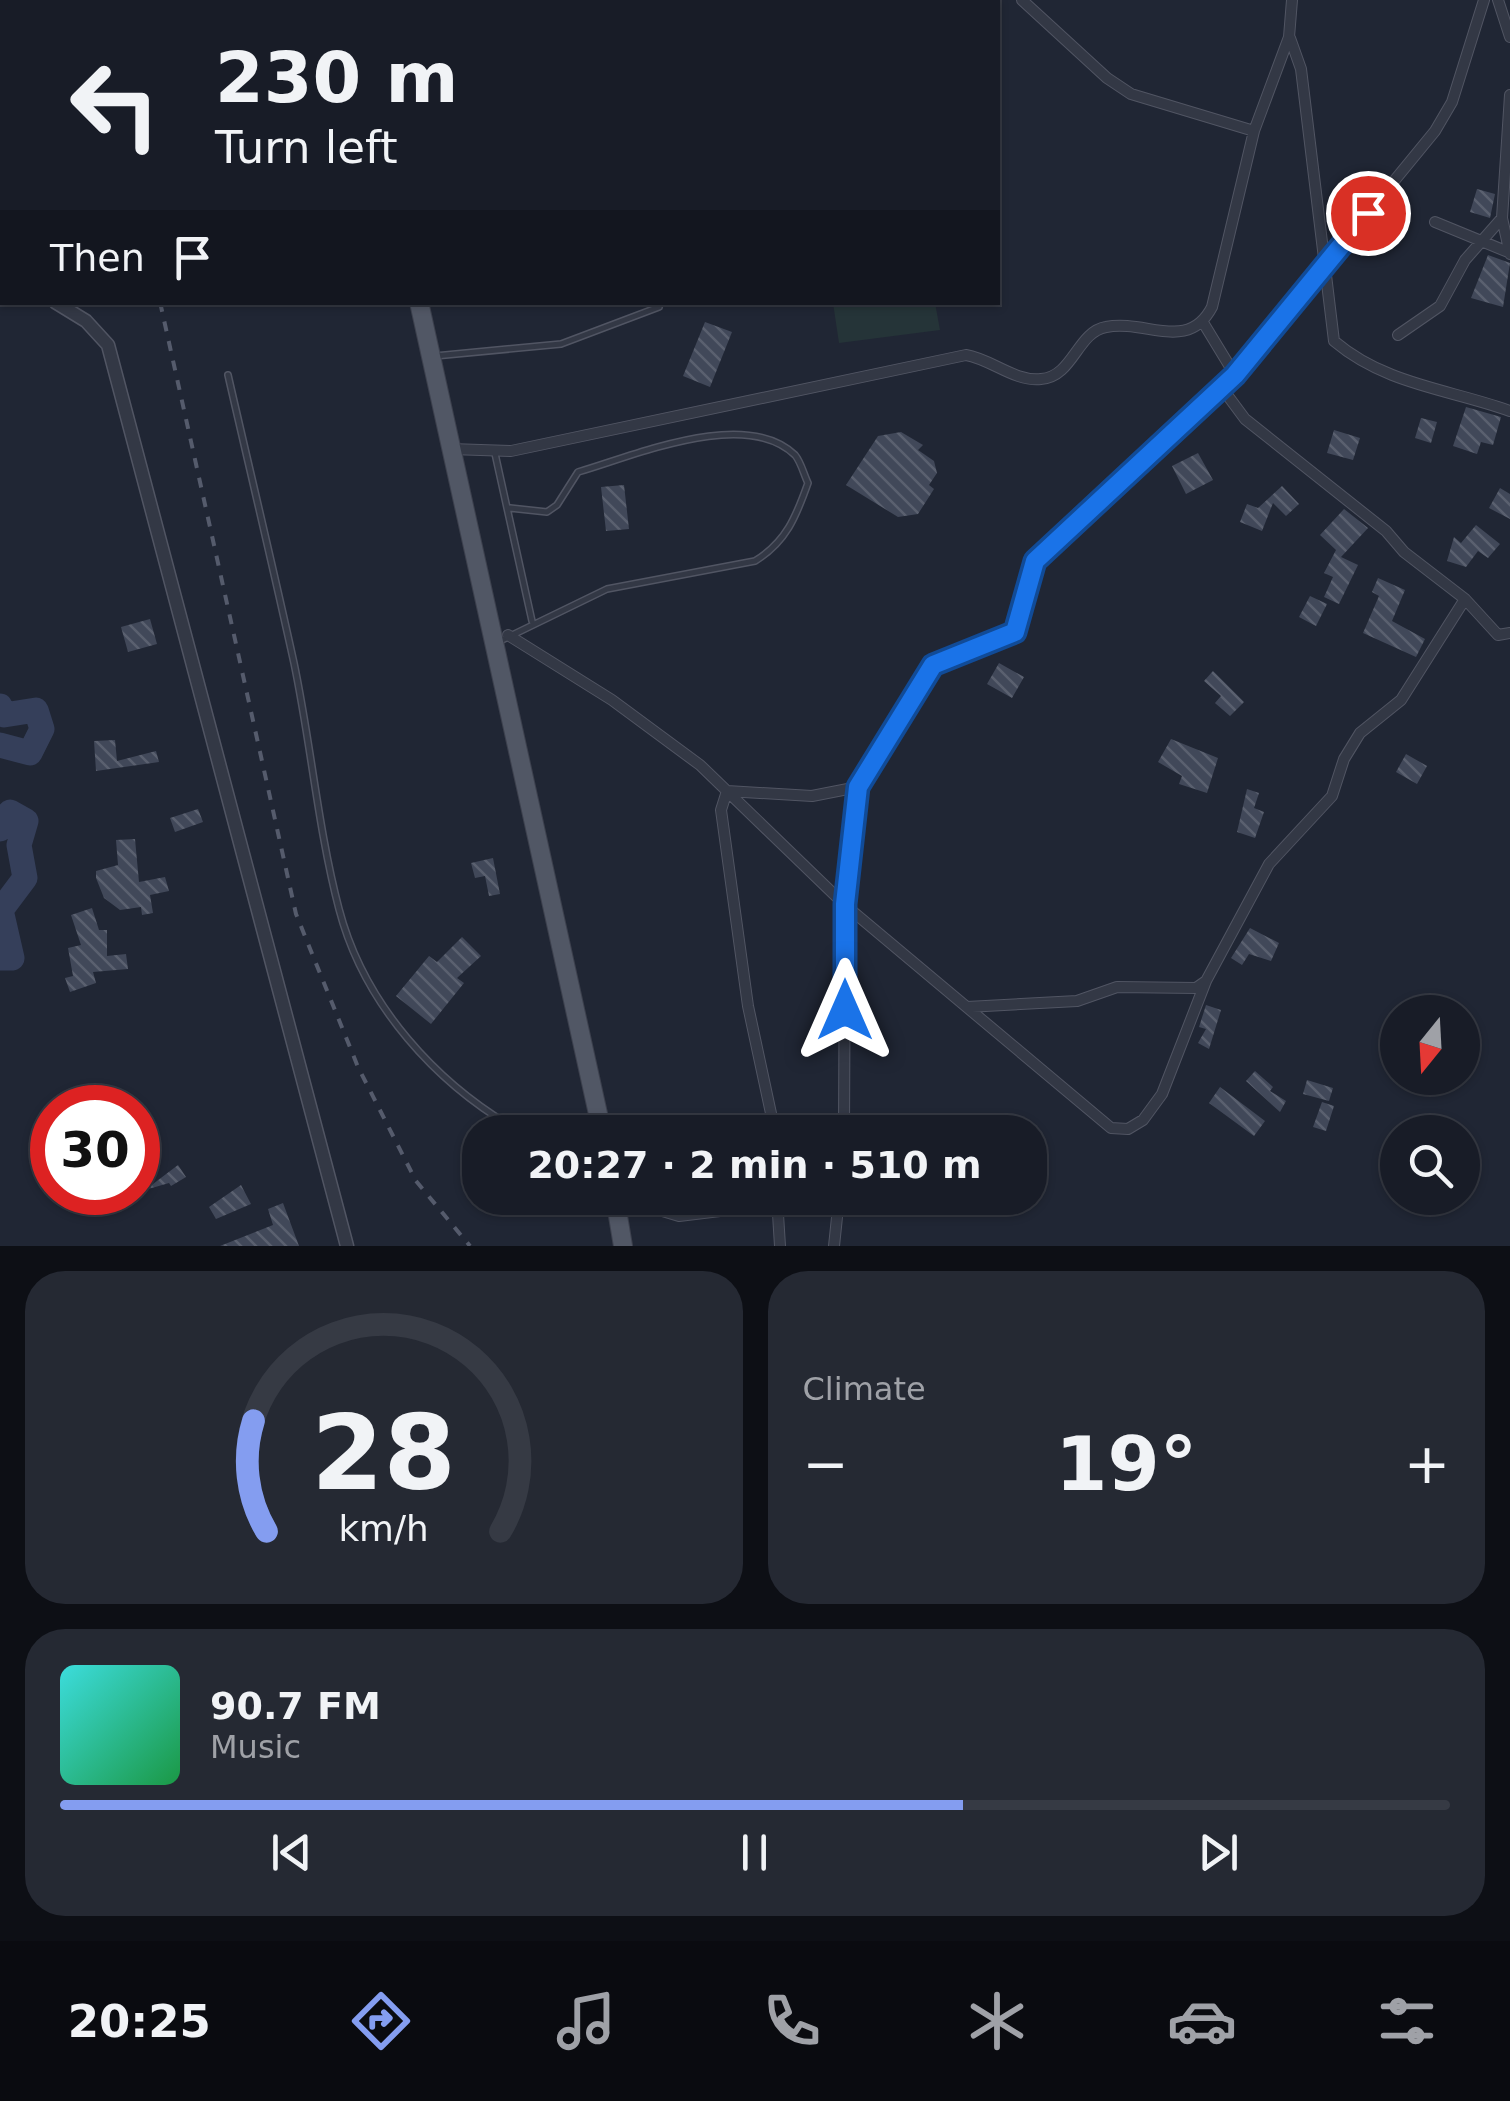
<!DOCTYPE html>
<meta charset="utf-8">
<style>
:root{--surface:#181c27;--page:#252933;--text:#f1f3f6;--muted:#9fa1a7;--line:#363a44;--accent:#849df0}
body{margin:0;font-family:"DejaVu Sans",sans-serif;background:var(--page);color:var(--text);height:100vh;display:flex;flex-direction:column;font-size:38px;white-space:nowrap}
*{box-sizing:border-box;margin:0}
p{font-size:32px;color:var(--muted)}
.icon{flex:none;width:55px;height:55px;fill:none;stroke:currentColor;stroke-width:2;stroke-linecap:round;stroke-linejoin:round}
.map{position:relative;height:1246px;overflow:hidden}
.panel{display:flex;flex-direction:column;gap:25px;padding:25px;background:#0d0f15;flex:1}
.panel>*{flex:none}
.top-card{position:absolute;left:0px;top:0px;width:1000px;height:305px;box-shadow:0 2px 8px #0004,0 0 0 2px var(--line);background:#181c27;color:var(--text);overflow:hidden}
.needle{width:65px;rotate:198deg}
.buttons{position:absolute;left:1380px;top:995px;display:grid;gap:20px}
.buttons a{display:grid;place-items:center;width:100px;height:100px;border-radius:50%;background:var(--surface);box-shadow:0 2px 8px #0004,0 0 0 2px var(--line);font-size:50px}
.speed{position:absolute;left:30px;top:1085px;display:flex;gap:20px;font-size:50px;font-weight:700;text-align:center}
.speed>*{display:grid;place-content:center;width:130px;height:130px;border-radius:50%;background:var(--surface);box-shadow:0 2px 8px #0004,0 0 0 2px var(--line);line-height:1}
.speed .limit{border:15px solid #d22;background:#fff;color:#111}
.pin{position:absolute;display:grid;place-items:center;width:85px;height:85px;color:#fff;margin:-42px;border:5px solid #fff;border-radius:50%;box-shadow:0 2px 10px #0007}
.me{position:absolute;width:110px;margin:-55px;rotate:0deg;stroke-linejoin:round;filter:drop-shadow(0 0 8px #0008)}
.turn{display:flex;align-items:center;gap:35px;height:210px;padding:0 50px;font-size:45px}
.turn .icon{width:130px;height:130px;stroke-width:2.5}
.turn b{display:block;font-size:70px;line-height:85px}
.then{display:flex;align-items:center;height:95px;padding:0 50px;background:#0003;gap:20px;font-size:38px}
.big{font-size:75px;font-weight:800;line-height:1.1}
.panel .tile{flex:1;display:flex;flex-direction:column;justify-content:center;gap:15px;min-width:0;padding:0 35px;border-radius:40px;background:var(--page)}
.panel .dial{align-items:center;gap:0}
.dial svg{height:260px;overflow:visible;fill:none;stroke:var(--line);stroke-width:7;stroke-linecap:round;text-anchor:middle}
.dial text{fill:var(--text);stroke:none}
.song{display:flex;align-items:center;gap:30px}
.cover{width:120px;height:120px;border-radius:15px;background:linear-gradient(135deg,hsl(180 70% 55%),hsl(140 70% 35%))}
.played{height:10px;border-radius:5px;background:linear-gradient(90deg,var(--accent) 65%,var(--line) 65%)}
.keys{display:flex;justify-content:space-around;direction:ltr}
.heat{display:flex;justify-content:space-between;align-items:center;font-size:55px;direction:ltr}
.panel .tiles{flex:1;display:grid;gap:25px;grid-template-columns:1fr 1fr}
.tile:last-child{grid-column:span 2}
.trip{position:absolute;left:462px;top:1115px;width:585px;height:100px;border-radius:40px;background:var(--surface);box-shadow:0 2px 8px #0004,0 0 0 2px var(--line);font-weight:800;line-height:100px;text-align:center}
.tab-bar{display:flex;height:160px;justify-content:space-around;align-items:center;background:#0a0b10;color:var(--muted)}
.tab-bar .icon{width:70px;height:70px}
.tab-bar .current{color:var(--accent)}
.tab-bar b{font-size:45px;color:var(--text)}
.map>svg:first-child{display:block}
.park{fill:#253438}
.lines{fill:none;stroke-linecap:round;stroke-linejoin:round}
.river{stroke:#353f5a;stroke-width:25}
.building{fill:url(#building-back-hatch)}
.service-casing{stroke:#515563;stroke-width:8}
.minor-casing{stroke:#515563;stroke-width:12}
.tertiary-casing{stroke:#515563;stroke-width:15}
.primary-casing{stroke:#3d414e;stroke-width:20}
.service{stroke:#333845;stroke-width:5}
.minor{stroke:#333845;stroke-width:10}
.tertiary{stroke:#333845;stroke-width:12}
.primary{stroke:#515765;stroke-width:18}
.rail{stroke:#555b6c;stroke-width:4;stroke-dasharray:10 10;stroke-linecap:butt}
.route-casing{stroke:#114b97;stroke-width:25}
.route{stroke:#1a73e8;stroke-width:18}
</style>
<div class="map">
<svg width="1510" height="1246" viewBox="0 0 1510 1246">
<defs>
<pattern id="building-back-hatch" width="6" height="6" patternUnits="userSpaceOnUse" patternTransform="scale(2.5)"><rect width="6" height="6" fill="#414859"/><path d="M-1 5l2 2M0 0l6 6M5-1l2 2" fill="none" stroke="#5a606f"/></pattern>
</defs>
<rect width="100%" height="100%" fill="#202634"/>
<path class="park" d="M833,303h102l5,27 -101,13z"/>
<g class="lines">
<path class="river" d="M0,706l4,9 32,-5 6,19 -12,24 -30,-8
M0,829l10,-17 16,9 -7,24 6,33 -24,32 11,48h-12"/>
</g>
<path class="building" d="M1477,189l18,5 -5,24 -20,-6z
M1488,255l22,8 -7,44 -32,-9z
M705,322l27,10 -22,55 -27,-11z
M1466,407l35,10 -8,28 -12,-3 -4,12 -24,-8z
M1421,418l16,4 -6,21 -16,-5z
M1334,430l26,8 -7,22 -26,-7z
M901,432l22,13 -5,5 16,11 3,12 -8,12 5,4 -16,25 -20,3 -52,-32 32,-49z
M1198,453l15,27 -27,14 -14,-28z
M624,485l5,44 -23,2 -5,-44z
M1282,486l17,18 -13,12 -13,-13 -11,28 -22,-9 7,-18 11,4z
M1500,488l10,6v25l-21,-11z
M1344,509l24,19 -27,29 17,8 -19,39 -15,-7 9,-20 -9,-4 12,-23 -16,-15z
M1476,525l24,19 -12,14 -10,-7 -12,16 -19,-6 7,-24 7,6z
M1378,578l27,12 -13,31 33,18 -9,18 -53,-24 16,-37 -7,-4z
M1310,596l17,8 -11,22 -17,-9z
M150,619l7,25 -29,8 -7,-25z
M999,663l25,14 -12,21 -25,-14z
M1213,671l31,31 -14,14 -15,-13 6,-7 -17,-15z
M1171,739l47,19 -11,35 -28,-9 3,-8 -24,-14z
M115,740l2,21 39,-10 3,11 -63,9 -2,-30z
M1406,754l21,12 -10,18 -21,-12z
M1247,789l12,4 -5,15 10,4 -9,26 -18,-6z
M198,809l5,13 -28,10 -5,-14z
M135,839l4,43 26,-5 4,14 -19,4 3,18 -11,2 -1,-8 -21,3 -16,-12 -8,-20v-7l22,-6 -2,-25z
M493,858l7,36 -11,2 -4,-20 -10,2 -4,-15z
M92,908l7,22h8v26l19,-2 2,15 -35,3 3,11 -26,9 -5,-14 8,-2 -5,-28 13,-3 -10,-30z
M1250,928l29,15 -8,18 -22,-7 -7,11 -11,-7z
M462,937l19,19 -24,22 7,5 -33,41 -35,-28 33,-40 8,6z
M1206,1005l15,5 -12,39 -11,-6 8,-14 -7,-2z
M1255,1071l18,16 -3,4 16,10 -6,11 -34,-31z
M1307,1080l26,8 -4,13 -26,-7z
M1220,1087l45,34 -11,15 -45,-33z
M1322,1102l12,4 -8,25 -13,-4z
M178,1165l8,12 -15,9 -2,-3 -24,7z
M241,1185l10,19 -35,15 -7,-12z
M283,1203l16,43h-79l53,-21 -5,-16z"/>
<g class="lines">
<g class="service-casing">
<path id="service" d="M435,356l126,-12 98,-37
M228,375c22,96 45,192 66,288 17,81 24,166 45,246 25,96 98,176 182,223
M494,449l38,172
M498,642l109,-53 148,-28c31,-19 41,-44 53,-78 -4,-8 -7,-21 -13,-28 -50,-48 -161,1 -217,17l-21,33 -10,7 -37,-4"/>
</g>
<g class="minor-casing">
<path id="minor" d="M79,0v2
M1022,0l85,78 24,16 123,37
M1498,0l12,37
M602,2l3,-2
M1290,38l11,31 33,272c52,44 115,48 176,70
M1510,95l-8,123 8,36
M1435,222l73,30
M1204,324l31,51
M1398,335l42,-29 25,-46 37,-42
M1222,388l23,31 141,112 18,21 61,47 33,36 12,-2
M451,449l60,2 455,-96c25,4 49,27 75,24 32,-2 36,-47 65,-52 40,-8 82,26 106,-20l42,-176 35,-94 3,-37
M508,635l104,65 88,65 145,140 266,223 17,1 15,-9 19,-26 44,-113 63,-117 63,-68 12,-37 16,-26 41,-33 64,-101
M967,1007l110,-6 40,-14 79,1 10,-7
M775,1132l-27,-126 -27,-196 6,-19 85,5 46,-9
M827,1132l17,-16
M844,1132l1,-227 13,-118 75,-122 82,-33 20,-71 200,-186 200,-244 17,-29 32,-102
M619,1198l60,18 98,-12 62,3
M777,1198l3,48
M834,1246l5,-48"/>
</g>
<g class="tertiary-casing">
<path id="tertiary" d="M0,297l2,-1
M55,302l31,19 22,24 239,901"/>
</g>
<g class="primary-casing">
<path id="primary" d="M350,0l1,2
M419,302l183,830
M615,1198l8,48"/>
</g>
<use href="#service" class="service"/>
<use href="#minor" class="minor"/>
<use href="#tertiary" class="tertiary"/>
<use href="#primary" class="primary"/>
<path class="rail" d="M94,0v2
M160,302l136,612 62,153 58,114 54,65"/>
</g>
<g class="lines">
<g class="route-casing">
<path id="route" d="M845,1010v-106l13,-117 75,-122 82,-33 20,-71 200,-186 133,-162"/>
</g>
<use href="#route" class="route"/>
</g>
</svg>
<div class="buttons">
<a><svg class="needle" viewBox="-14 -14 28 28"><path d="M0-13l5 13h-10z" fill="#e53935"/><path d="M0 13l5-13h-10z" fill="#9fa1a7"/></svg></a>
<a><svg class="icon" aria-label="search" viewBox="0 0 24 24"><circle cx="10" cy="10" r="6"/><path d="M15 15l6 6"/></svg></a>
</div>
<div class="speed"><div class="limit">30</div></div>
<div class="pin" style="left:1368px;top:213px;background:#d93025"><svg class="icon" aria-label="arrive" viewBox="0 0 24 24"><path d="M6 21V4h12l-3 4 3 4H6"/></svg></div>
<svg class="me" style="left:845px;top:1010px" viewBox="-20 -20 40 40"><path d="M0-17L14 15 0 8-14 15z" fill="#1a73e8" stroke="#fff" stroke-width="4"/></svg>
<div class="trip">20:27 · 2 min · 510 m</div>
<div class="top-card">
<div class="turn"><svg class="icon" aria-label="left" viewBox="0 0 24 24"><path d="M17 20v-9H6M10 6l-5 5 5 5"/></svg><div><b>230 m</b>Turn left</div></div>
<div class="then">Then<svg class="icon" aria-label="arrive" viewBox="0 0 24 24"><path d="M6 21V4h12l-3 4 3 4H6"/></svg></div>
</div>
</div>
<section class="panel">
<div class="tiles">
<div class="tile dial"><svg viewBox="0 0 100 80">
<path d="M14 69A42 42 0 1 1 86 69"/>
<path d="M14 69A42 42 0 0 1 10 35" stroke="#849df0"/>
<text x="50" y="56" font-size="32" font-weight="700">28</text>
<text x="50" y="72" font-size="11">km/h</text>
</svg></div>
<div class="tile"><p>Climate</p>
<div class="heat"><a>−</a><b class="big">19°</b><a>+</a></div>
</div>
<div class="tile">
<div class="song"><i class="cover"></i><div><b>90.7 FM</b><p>Music</p></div></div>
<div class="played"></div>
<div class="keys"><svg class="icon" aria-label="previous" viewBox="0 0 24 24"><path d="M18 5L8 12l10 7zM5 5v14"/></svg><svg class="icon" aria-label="pause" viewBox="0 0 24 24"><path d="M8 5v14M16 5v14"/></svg><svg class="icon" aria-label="next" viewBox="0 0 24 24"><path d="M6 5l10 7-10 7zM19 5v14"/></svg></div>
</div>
</div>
</section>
<nav class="tab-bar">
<b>20:25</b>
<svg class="icon current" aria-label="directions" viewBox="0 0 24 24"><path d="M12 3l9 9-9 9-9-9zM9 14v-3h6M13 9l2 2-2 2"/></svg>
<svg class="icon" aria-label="music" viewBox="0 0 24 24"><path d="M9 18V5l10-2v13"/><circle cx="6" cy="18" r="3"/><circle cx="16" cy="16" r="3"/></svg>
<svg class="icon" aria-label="phone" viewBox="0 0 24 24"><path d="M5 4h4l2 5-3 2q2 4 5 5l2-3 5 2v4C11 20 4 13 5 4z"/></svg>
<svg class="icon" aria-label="climate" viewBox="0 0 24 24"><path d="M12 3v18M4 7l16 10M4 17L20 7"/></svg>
<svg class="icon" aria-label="car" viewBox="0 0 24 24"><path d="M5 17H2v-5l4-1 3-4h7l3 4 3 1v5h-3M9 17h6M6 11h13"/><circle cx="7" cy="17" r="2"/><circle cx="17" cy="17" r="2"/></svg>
<svg class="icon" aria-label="filters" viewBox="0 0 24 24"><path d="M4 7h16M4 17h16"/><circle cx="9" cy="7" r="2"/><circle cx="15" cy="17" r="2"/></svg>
</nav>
